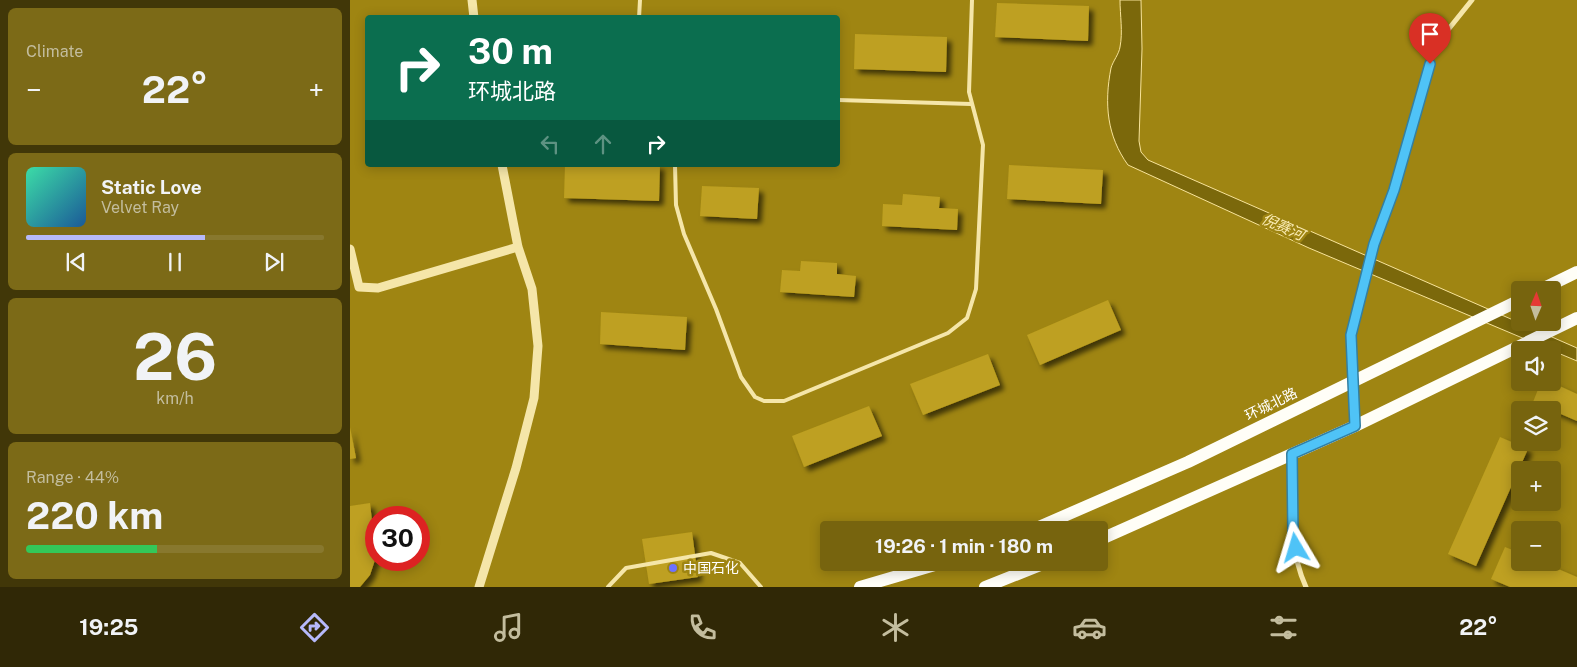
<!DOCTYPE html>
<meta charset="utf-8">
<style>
:root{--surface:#77640e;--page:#7c6a17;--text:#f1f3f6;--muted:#c3bd9e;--line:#88782e;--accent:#b6b9fa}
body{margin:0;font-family:"Public Sans","Noto Sans SC",sans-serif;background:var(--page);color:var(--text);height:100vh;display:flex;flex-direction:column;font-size:19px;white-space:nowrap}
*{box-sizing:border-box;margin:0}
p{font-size:16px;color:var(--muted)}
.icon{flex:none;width:28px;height:28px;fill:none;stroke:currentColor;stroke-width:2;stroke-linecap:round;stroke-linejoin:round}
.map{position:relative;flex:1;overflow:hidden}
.drawer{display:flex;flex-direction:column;gap:8px;padding:8px;background:#413708;width:350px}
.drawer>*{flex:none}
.banner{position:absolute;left:15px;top:15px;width:475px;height:152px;border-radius:5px;box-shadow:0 2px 12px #0003;background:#0b6e4f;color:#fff;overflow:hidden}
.needle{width:32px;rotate:2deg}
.buttons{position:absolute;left:1161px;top:281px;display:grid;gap:10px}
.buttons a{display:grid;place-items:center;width:50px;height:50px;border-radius:5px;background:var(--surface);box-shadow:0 2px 12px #0003;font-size:25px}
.speed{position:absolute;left:15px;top:506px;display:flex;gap:10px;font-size:25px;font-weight:700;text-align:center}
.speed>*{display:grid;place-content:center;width:65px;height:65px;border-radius:50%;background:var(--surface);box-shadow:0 2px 12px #0003;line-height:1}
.speed .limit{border:8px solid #d22;background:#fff;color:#111}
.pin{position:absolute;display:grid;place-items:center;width:42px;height:42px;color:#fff;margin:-51px -21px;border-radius:50% 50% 50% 0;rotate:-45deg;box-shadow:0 0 5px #0007}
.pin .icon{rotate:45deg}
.me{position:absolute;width:55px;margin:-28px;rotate:353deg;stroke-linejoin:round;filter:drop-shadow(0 0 4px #0008)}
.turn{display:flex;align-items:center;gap:18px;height:105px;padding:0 20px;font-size:22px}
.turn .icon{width:65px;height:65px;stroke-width:2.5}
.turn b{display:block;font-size:35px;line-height:42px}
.lanes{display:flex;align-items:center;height:48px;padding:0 20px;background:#0003;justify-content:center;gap:25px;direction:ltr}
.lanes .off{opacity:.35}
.big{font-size:38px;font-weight:700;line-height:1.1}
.drawer .tile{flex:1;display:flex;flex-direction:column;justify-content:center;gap:8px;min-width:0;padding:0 18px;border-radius:8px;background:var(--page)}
.drawer .dial{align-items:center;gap:0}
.dial b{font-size:65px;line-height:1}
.song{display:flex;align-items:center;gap:15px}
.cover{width:60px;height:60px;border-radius:8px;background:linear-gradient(135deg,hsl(160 70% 55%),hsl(210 70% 35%))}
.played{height:5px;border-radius:2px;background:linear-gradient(90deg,var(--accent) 60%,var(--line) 60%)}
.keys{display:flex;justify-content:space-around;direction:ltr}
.heat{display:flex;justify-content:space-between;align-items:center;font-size:28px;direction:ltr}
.charge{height:8px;border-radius:4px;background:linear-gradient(90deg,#34c759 44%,var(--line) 0)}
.trip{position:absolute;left:470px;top:521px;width:288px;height:50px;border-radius:5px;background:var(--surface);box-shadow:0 2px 12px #0003;font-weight:700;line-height:50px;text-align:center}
.dock{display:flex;height:80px;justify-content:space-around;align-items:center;background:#302806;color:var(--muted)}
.dock .icon{width:35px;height:35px}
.dock .active{color:var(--accent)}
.dock b{font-size:22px;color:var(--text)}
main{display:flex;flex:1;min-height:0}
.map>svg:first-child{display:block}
.water{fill:#7b680b;stroke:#f8e49b}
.building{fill:#bea020;filter:url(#shadow)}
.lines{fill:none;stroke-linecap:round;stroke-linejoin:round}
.service{stroke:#f5e6a9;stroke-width:4}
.minor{stroke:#f5e6a9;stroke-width:5}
.tertiary{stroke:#f5e6a9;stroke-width:9}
.primary{stroke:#fffef7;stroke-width:12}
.route-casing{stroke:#337fa1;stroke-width:12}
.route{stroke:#4fc3f7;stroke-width:9}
.poi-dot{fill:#6d72ff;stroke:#9f8512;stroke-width:2}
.labels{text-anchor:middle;stroke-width:5;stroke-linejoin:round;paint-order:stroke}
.street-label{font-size:14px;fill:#fff;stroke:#9f8512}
.poi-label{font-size:14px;fill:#fff;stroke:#9f8512;text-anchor:start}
.water-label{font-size:15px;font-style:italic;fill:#fbedb6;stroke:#9f8512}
</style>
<main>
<section class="drawer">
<div class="tile"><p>Climate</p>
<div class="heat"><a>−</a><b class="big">22°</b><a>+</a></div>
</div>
<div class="tile">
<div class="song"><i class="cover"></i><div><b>Static Love</b><p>Velvet Ray</p></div></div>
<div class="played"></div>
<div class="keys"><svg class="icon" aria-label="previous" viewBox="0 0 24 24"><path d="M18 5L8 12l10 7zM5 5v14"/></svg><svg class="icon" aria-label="pause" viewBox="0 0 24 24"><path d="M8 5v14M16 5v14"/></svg><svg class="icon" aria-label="next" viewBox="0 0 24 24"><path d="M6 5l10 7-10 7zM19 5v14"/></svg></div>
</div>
<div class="tile dial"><b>26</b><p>km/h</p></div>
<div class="tile"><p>Range · 44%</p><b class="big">220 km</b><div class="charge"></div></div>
</section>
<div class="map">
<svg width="1227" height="587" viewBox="0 0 1227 587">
<defs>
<filter id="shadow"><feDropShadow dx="4.5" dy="4.5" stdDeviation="2.5" flood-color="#0009"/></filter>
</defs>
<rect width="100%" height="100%" fill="#9f8512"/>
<path class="water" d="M770,0h21l1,49 -3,92 2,11 7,8 429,188v13l-268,-113 -181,-83c-21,-29 -24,-61 -17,-97 2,-7 8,-14 9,-21 3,-15 0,-32 0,-47z"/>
<path class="building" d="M647,3l92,3 -1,35 -93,-4z
M505,34l92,3 -1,35 -92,-3z
M215,165h95l-1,36 -95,-3z
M659,165l94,5 -2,34 -94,-5z
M352,186l57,2 -2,31 -57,-3z
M553,194l37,3 -1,11 19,1 -1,21 -75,-4 1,-22 19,1z
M451,261l36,2v11l19,2 -2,21 -74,-5 2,-22 18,1z
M758,300l13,30 -81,35 -13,-30z
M251,312l86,5 -2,33 -85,-6z
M638,354l12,31 -77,30 -13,-31z
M1191,382h10l26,12v27l-44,-19z
M519,406l13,30 -78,31 -12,-31z
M0,427l6,31 -6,1z
M1150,437l28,12 -52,117 -28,-12z
M20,503l6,54 -6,18 -10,12h-10v-81z
M342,532l6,45 -49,7 -7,-45z
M1155,547l15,6v9h22l35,15v10h-67l-19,-8z"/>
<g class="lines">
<path class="service" d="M289,18l1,-18
M488,100l133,4
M325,165l1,40 8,29 32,75 25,68 14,20 9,4h20l164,-68 19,-15 9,-29 7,-144 -14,-53 3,-92
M258,587l18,-19 85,-15 29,10 21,24"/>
<path class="minor" d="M1005,425l-4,-90 23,-91 20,-55 41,-143 37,-46
M942,454c1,43 -5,93 14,133"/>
<path class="tertiary" d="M122,0l2,18
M0,249l9,38 19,1 140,-41
M129,587l37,-119 18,-70 4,-52 -6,-57 -14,-42 -16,-82"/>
<path class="primary" d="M1190,290l37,-18
M682,530l156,-68 332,-162
M749,540l256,-114 222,-108
M510,587l85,-25
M635,587l63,-25"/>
</g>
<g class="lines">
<g class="route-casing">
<path id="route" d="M946,548l-3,-14 -1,-80 63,-28 -4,-91 23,-91 20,-54 36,-126"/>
</g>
<use href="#route" class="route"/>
</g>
<circle class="poi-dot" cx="323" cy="568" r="5"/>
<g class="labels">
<g class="street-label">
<text transform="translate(921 404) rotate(-26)" y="5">环城北路</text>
</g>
<g class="poi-label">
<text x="333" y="573">中国石化</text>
</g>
<g class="water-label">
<text transform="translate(933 227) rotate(24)" y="5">倪赛河</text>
</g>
</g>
</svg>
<div class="buttons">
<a><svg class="needle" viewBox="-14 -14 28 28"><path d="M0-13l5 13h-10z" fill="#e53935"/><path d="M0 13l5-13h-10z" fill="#c3bd9e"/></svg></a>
<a><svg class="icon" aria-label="sound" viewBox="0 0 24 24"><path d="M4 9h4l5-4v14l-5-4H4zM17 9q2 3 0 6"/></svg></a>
<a><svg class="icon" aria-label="layers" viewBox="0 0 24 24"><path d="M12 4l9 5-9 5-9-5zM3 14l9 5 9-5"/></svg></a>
<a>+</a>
<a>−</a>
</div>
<div class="speed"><div class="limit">30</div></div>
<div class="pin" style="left:1080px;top:64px;background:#d93025"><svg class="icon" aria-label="arrive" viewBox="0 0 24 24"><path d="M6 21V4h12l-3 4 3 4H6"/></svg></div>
<svg class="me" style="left:946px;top:548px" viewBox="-20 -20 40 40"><path d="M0-17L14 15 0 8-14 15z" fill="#4fc3f7" stroke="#fff" stroke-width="4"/></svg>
<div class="trip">19:26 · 1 min · 180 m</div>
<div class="banner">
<div class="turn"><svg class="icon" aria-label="right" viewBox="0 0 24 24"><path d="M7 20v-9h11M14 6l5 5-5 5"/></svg><div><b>30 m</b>环城北路</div></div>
<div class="lanes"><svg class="icon off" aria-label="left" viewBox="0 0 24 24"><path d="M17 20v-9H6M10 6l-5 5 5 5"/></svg><svg class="icon off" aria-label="ahead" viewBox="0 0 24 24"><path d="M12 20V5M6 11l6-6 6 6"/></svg><svg class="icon" aria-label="right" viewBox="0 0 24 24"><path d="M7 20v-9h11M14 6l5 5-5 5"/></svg></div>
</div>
</div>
</main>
<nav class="dock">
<b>19:25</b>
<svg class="icon active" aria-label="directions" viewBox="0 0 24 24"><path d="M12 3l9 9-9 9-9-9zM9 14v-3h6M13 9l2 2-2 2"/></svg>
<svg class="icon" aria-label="music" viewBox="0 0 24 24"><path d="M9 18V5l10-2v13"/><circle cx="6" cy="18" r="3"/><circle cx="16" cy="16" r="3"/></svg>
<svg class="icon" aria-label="phone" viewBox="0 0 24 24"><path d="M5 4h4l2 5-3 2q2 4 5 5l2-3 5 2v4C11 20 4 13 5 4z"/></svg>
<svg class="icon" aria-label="climate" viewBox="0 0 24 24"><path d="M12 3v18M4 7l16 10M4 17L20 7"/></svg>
<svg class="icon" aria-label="car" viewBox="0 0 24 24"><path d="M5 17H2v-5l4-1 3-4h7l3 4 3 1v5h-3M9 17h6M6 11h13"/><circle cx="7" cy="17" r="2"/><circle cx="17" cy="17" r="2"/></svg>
<svg class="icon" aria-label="filters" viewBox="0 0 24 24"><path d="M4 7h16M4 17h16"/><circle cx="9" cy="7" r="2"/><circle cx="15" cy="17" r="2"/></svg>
<b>22°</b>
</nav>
